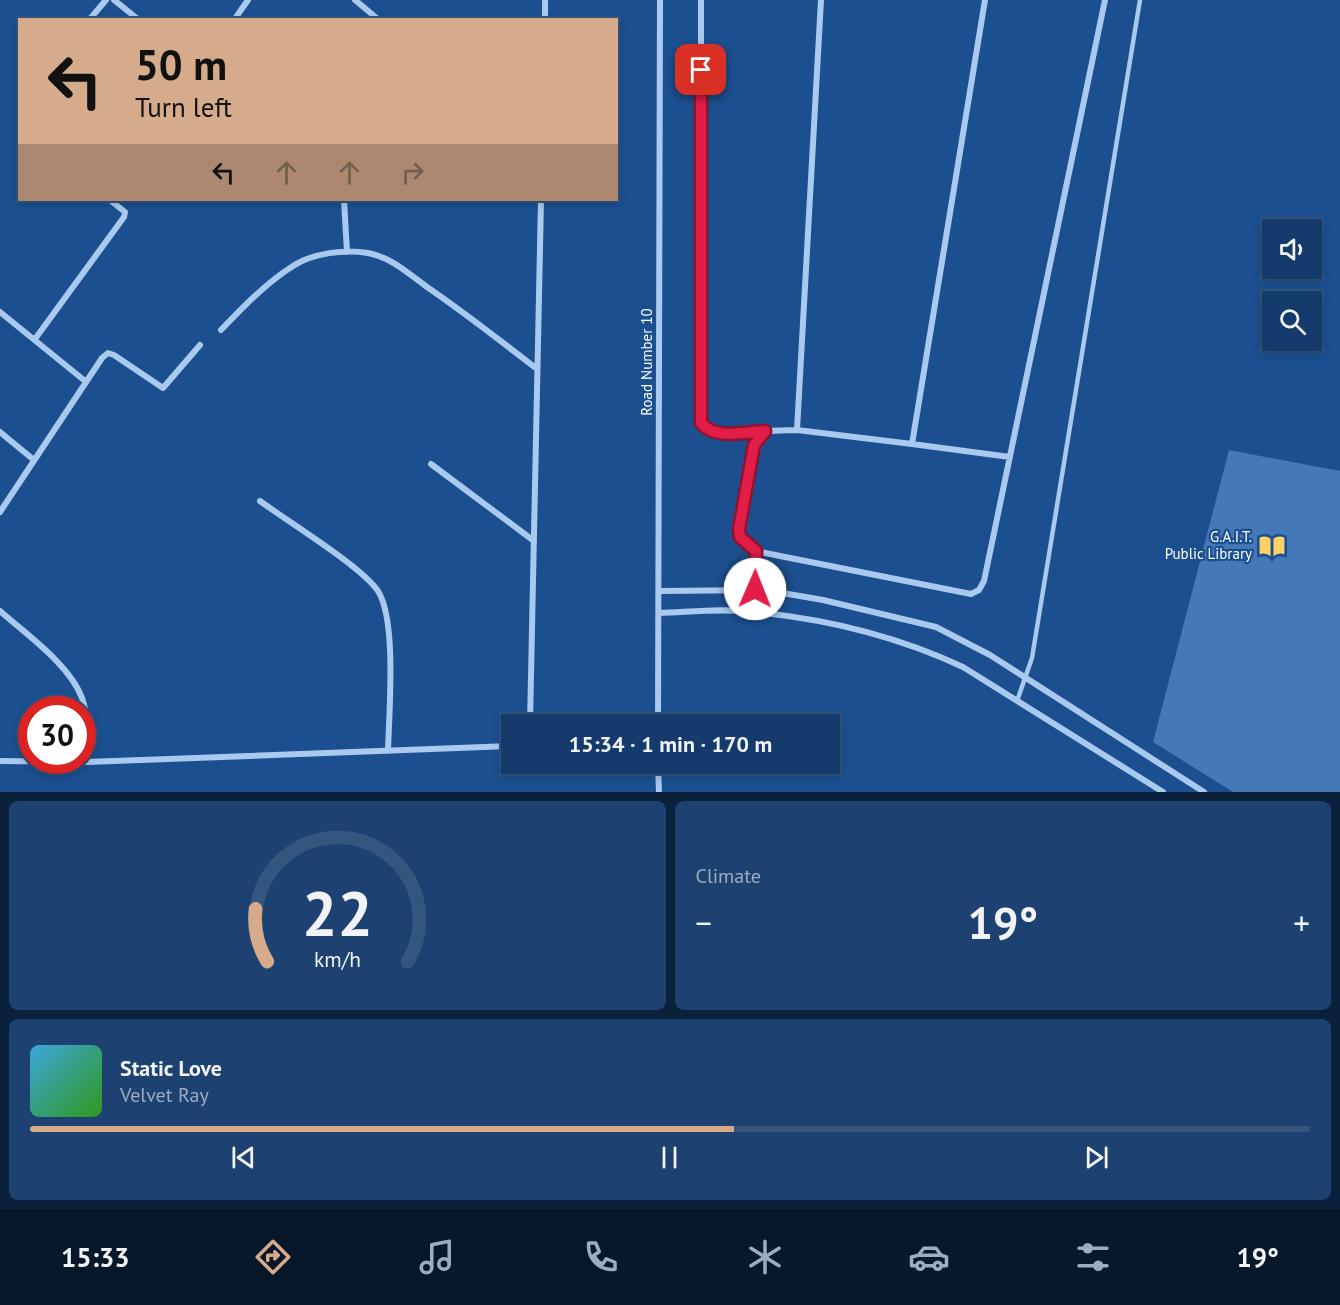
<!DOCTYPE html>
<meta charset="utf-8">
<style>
:root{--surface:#143b6b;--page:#1d4271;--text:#f1f3f6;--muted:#9dadc1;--line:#33557e;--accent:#d6ab8b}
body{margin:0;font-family:"PT Sans",sans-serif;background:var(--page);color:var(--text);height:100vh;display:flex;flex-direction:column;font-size:22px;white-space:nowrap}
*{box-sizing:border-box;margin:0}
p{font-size:20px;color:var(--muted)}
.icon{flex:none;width:33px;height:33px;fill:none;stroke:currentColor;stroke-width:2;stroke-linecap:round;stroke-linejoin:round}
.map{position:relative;height:792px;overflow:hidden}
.side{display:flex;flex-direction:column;gap:9px;padding:9px;background:#0b203b;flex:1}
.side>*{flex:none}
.top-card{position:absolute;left:18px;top:18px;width:600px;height:183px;border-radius:0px;box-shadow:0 3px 9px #0003,0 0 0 2px var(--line);background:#d6ab8b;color:#111;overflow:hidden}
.fabs{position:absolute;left:1262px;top:219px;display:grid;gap:12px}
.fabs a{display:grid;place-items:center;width:60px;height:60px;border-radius:0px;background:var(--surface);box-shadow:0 3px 9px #0003,0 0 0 2px var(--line);font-size:30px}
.speed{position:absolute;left:18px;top:696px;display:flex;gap:12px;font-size:30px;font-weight:700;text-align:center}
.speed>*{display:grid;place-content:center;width:78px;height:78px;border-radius:50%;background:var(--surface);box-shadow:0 3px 9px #0003,0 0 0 2px var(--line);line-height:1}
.speed .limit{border:9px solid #d22;background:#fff;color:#111}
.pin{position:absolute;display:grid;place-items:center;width:51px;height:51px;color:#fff;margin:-26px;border-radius:12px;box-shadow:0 3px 9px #0006}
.me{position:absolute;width:66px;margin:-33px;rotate:1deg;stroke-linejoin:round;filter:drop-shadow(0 0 4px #0008)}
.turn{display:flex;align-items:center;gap:21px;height:126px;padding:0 18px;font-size:27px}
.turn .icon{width:78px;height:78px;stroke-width:2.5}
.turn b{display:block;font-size:42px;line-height:51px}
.lanes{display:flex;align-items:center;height:57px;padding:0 18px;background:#0003;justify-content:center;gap:30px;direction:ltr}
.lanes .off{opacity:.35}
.big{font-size:45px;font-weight:700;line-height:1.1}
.side .card{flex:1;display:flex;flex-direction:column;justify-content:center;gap:9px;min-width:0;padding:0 21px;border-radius:9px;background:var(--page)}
.side .dial{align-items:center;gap:0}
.dial svg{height:156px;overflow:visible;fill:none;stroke:var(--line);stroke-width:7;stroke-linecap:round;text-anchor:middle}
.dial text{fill:var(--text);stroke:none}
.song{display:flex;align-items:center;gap:18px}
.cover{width:72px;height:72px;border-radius:9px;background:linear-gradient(135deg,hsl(200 70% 55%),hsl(110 70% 35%))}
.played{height:6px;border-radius:3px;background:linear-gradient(90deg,var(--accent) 55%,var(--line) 55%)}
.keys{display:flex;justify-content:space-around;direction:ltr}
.heat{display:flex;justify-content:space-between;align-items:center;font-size:33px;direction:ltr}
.side .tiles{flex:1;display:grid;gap:9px;grid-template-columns:1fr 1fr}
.card:last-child{grid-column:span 2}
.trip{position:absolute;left:501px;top:714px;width:339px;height:60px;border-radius:0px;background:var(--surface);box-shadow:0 3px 9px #0003,0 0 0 2px var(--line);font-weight:700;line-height:60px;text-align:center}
.menu{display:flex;height:96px;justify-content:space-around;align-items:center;background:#08182b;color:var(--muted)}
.menu .icon{width:42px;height:42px}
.menu .on{color:var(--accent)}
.menu b{font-size:27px;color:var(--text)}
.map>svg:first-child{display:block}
.building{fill:#4478b7}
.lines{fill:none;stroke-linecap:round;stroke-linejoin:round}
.service{stroke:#a9c9ee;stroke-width:4.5}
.minor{stroke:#a9c9ee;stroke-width:6}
.route-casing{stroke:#92132f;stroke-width:15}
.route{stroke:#e11d48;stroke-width:10}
.labels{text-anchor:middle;stroke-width:4.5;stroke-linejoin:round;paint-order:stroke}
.street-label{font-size:15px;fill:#fff;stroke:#1b4f8f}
.poi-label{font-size:15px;fill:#fff;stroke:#1b4f8f;text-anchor:end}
</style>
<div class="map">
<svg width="1340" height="792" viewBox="0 0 1340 792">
<rect width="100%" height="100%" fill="#1b4f8f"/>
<path class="building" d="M1229,450l111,21v321h-107l-80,-50z"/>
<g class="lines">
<path class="service" d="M1017,701l15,-43 108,-658"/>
<path class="minor" d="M114,0l25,20
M355,0l24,20
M701,0v423c14,17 43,9 64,8
M985,0l-73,444 -115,-14 -32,1 -11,14 -15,84 1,8 15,14 216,43 8,-4 5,-9 121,-581
M89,20l17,-20
M234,20l14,-20
M545,20v-20
M344,200l3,52
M0,312l85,69
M221,330c22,-23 45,-47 72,-64 20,-13 52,-17 75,-13 23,4 41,21 59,34 38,26 74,54 110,82
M35,339l89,-122 1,-5 -15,-12
M797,430l24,-430
M0,432l34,28
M912,444l98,13
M431,464l103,77
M260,501c27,20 101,65 118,90 19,30 11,122 10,160
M0,512l102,-154 6,-5 6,2 49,33 37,-43
M659,591l106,-1 58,10 113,27 54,28 214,137
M0,611c26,23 70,54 82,87 7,19 5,43 5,64
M754,611l1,-60
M659,613c31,-1 65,-5 96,-1 71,7 144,25 208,55l200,125
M530,724l11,-524
M658,724l2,-724
M0,761l87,1 425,-16
M658,764l1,28"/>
</g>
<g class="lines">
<g class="route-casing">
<path id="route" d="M701,70v353c14,17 43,9 64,8l-11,14 -15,84 1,8 16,14 -1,38"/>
</g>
<use href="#route" class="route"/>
</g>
<defs>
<g id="library-bare" transform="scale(2.07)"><path d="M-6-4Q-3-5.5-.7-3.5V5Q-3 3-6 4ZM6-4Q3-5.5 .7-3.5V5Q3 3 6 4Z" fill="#ffd166" stroke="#1b4f8f" stroke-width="2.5" paint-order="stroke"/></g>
</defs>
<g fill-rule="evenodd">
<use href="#library-bare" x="1272" y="546"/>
</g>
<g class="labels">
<g class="street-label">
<text transform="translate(647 362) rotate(-90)" y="5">Road Number 10</text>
</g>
<g class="poi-label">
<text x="1252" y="542">G.A.I.T.<tspan x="1252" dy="17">Public Library</tspan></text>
</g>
</g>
</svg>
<div class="fabs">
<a><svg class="icon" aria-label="sound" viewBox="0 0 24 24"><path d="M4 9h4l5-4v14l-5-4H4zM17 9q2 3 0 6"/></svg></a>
<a><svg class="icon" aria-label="search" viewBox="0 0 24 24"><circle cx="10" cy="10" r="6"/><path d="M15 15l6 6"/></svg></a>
</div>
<div class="speed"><div class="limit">30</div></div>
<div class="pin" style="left:701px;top:70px;background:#d93025"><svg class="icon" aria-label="arrive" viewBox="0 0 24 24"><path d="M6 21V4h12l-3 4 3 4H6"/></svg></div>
<svg class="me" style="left:755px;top:589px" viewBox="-20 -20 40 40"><circle r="19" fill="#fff"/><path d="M0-13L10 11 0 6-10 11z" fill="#e11d48"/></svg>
<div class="trip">15:34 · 1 min · 170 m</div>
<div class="top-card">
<div class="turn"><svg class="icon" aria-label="left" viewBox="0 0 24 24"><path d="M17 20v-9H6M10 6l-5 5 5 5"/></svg><div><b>50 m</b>Turn left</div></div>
<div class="lanes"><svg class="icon" aria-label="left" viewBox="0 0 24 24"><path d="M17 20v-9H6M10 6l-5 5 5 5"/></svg><svg class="icon off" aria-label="ahead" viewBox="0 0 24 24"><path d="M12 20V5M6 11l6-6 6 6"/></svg><svg class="icon off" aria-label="ahead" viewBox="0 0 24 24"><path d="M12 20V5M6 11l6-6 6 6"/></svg><svg class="icon off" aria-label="right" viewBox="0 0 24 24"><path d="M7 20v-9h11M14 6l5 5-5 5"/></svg></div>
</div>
</div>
<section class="side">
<div class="tiles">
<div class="card dial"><svg viewBox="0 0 100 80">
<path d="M14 69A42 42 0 1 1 86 69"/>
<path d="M14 69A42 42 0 0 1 8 42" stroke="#d6ab8b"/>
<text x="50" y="56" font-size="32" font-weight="700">22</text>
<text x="50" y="72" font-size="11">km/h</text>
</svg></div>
<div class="card"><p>Climate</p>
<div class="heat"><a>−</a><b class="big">19°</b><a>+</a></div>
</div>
<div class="card">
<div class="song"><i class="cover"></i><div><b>Static Love</b><p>Velvet Ray</p></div></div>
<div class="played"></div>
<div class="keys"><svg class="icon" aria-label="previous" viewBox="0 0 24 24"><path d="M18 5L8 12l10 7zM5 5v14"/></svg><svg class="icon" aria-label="pause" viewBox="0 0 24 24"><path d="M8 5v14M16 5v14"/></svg><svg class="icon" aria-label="next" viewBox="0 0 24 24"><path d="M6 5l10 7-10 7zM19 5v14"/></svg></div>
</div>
</div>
</section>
<nav class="menu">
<b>15:33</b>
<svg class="icon on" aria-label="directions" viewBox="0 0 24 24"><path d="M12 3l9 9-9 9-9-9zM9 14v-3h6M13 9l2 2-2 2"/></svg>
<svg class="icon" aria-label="music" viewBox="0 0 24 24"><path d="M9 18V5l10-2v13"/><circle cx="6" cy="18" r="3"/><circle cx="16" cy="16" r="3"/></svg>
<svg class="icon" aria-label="phone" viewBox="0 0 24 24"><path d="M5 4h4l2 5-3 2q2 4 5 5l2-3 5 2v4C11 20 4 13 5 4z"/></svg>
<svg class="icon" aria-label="climate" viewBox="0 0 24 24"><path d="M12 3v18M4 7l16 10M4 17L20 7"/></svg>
<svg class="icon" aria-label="car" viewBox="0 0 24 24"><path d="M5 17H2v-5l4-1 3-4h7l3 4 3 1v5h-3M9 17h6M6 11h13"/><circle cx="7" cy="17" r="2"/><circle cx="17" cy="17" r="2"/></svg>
<svg class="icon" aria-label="filters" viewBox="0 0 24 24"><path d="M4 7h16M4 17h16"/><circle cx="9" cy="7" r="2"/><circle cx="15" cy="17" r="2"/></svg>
<b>19°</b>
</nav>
